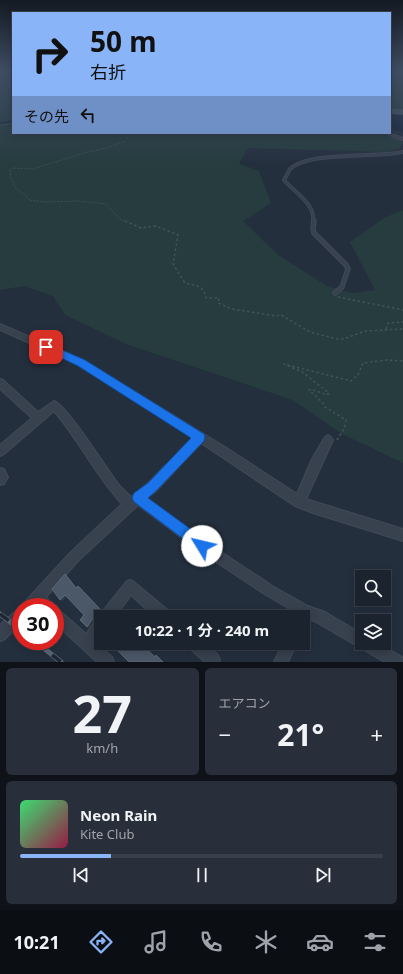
<!DOCTYPE html>
<html lang="ja">
<meta charset="utf-8">
<style>
:root{--surface:#1b232e;--page:#282f3a;--text:#f1f3f6;--muted:#a0a4aa;--line:#39404a;--accent:#8ab4f8}
body{margin:0;font-family:"Noto Sans","Noto Sans JP",sans-serif;background:var(--page);color:var(--text);height:100vh;display:flex;flex-direction:column;font-size:15px;white-space:nowrap}
*{box-sizing:border-box;margin:0}
p{font-size:13px;color:var(--muted)}
.icon{flex:none;width:22px;height:22px;fill:none;stroke:currentColor;stroke-width:2;stroke-linecap:round;stroke-linejoin:round}
.map{position:relative;height:662px;overflow:hidden}
.panel{display:flex;flex-direction:column;gap:6px;padding:6px;background:#0f1319;flex:1}
.panel>*{flex:none}
.top-card{position:absolute;left:12px;top:12px;width:379px;height:122px;border-radius:0px;box-shadow:0 2px 10px #0003,0 0 0 1px var(--line);background:#8ab4f8;color:#111;overflow:hidden}
.controls{position:absolute;left:355px;top:570px;display:grid;gap:8px}
.controls a{display:grid;place-items:center;width:36px;height:36px;border-radius:0px;background:var(--surface);box-shadow:0 2px 10px #0003,0 0 0 1px var(--line);font-size:20px}
.speed{position:absolute;left:12px;top:598px;display:flex;gap:8px;font-size:20px;font-weight:700;text-align:center}
.speed>*{display:grid;place-content:center;width:52px;height:52px;border-radius:50%;background:var(--surface);box-shadow:0 2px 10px #0003,0 0 0 1px var(--line);line-height:1}
.speed .limit{border:6px solid #d22;background:#fff;color:#111}
.pin{position:absolute;display:grid;place-items:center;width:34px;height:34px;color:#fff;margin:-17px;border-radius:8px;box-shadow:0 2px 6px #0006}
.me{position:absolute;width:44px;margin:-22px;rotate:306deg;stroke-linejoin:round;filter:drop-shadow(0 0 3px #0008)}
.turn{display:flex;align-items:center;gap:14px;height:84px;padding:0 12px;font-size:18px}
.turn .icon{width:52px;height:52px;stroke-width:2.5}
.turn b{display:block;font-size:28px;line-height:34px}
.then{display:flex;align-items:center;height:38px;padding:0 12px;background:#0003;gap:8px;font-size:15px}
.big{font-size:30px;font-weight:700;line-height:1.1}
.panel .card{flex:1;display:flex;flex-direction:column;justify-content:center;gap:6px;min-width:0;padding:0 14px;border-radius:6px;background:var(--page)}
.panel .dial{align-items:center;gap:0}
.dial b{font-size:52px;line-height:1}
.song{display:flex;align-items:center;gap:12px}
.cover{width:48px;height:48px;border-radius:6px;background:linear-gradient(135deg,hsl(140 70% 55%),hsl(340 70% 35%))}
.played{height:4px;border-radius:2px;background:linear-gradient(90deg,var(--accent) 25%,var(--line) 25%)}
.keys{display:flex;justify-content:space-around;direction:ltr}
.heat{display:flex;justify-content:space-between;align-items:center;font-size:22px;direction:ltr}
.panel .tiles{flex:1;display:grid;gap:6px;grid-template-columns:1fr 1fr}
.card:last-child{grid-column:span 2}
.trip{position:absolute;left:94px;top:610px;width:216px;height:40px;border-radius:0px;background:var(--surface);box-shadow:0 2px 10px #0003,0 0 0 1px var(--line);font-weight:700;line-height:40px;text-align:center}
.tabs{display:flex;height:64px;justify-content:space-around;align-items:center;background:#0b0e12;color:var(--muted)}
.tabs .icon{width:28px;height:28px}
.tabs .current{color:var(--accent)}
.tabs b{font-size:18px;color:var(--text)}
.map>svg:first-child{display:block}
.green{fill:#263c3f}
.water{fill:#17263c}
.lines{fill:none;stroke-linecap:round;stroke-linejoin:round}
.stream{stroke:#17263c;stroke-width:1.5}
.lane-far2-casing{stroke:#414a57;stroke-width:3}
.lane-far1-casing{stroke:#414a57;stroke-width:4}
.lane-casing{stroke:#414a57;stroke-width:5.5}
.street-casing{stroke:#414a57;stroke-width:2}
.secondary-casing{stroke:#414a57;stroke-width:2}
.path-far1{stroke:#3f5557;stroke-width:1;stroke-dasharray:1.5 1.5;stroke-linecap:butt}
.path{stroke:#3f5557;stroke-width:1.5;stroke-dasharray:2.5 2.5;stroke-linecap:butt}
.lane-far2{stroke:#38414e;stroke-width:2}
.lane-far1{stroke:#38414e;stroke-width:2.5}
.lane{stroke:#38414e;stroke-width:3.5}
.street{fill:#38414e;fill-rule:evenodd}
.secondary{fill:#465061;fill-rule:evenodd}
.rail-casing{stroke:#5a6575;stroke-width:5}
.rail{stroke:#1d2633;stroke-width:3.5;stroke-dasharray:11;stroke-linecap:butt}
.shaded-wall{fill:#2f3b4b}
.building{fill:#4b5868;stroke:#5c6777}
.route{fill:#1a73e8;stroke:#114b97}
</style>
<div class="map">
<svg width="403" height="662" viewBox="0 0 403 662">
<rect width="100%" height="100%" fill="#242f3e"/>
<path class="green" d="M0,71h13v62h216l11,2 26,-2h110l23,6 4,4 -4,6 -14,3 -137,-4 -9,16 20,7 12,32 -28,18 34,33 50,32 26,7 22,-3 -25,-48 34,-24 19,-8v253l-61,-29 -49,-34 -167,-56 -61,-29 -12,-19 -29,-10 -24,4z
M390,71h13v39l-13,-2z"/>
<path class="water" d="M390,113l13,1v18l-13,-3z"/>
<g class="lines">
<path class="stream" d="M0,123l13,-2"/>
<g class="lane-far2-casing">
<path id="lane-far2" d="M385,133l12,4"/>
</g>
<g class="lane-far1-casing">
<path id="lane-far1" d="M394,136l9,3
M313,222c3,-18 -19,-30 -29,-42 2,-3 4,-8 6,-11 19,-18 86,-11 113,-17"/>
</g>
<g class="lane-casing">
<path id="lane" d="M314,221l-1,7 1,5 32,32 2,4 -6,18 -7,6"/>
</g>
<g class="street-casing">
<path id="street" d="M0,324l85,37 140,86 72,47 15,-35 13,-22 3,-2 3,2 2,3 -27,59 97,30v12l-90,-28 -18,-7 -94,-63 -45,48 -9,7 59,44 68,45 34,19 17,6 37,22v9h16l24,14 1,5h-18l-69,-40 -16,-7 -34,-20 -68,-45 -60,-45 -60,56 -32,36 5,6 2,4h-31l2,-4 46,-50 52,-49c-26,-28 -43,-64 -68,-93l-50,43 -4,2v-11l32,-27 -32,-29v-10l3,1 35,32 16,-11c13,5 51,65 62,80 4,6 10,11 15,16l17,-14 45,-45 -114,-73 -79,-35z
M0,468l4,1 4,8 -4,7 -4,1z
M130,580l4,2 36,30 1,5h-16l-24,-22 -16,22 -14,1 1,-6 24,-30z
M21,608v15l-16,16 -5,2v-16l17,-15z
M55,608l4,2 27,24 10,-14 5,-1v17l-5,7 16,14 2,5h-17l-42,-39z
M187,643h17l14,12 2,5 -1,2h-14l-16,-14z
M283,643h12l1,2 -8,17h-14z"/>
</g>
<g class="secondary-casing">
<path id="secondary" d="M390,109l13,1v4l-13,-1z"/>
</g>
<path class="path-far1" d="M0,125l13,-1
M127,222l-7,-3 -14,-15 -27,-3 -34,1 -16,-2c-2,-6 -8,-6 -12,-11 -4,-3 -2,-8 -7,-11l1,-5 -2,-2 4,-3 20,1 51,-16 23,-5 18,-7 3,-4v-4"/>
<path class="path" d="M125,221l16,7 15,-2 22,9 -5,29 12,19c11,3 19,2 21,15h13l-1,5 14,6 44,7 5,-1 29,17 27,7h6l23,-8 37,-2
M338,297l65,13
M386,329l2,-6 15,-1
M337,440l7,-11 2,-9 -21,-13 -2,-4 -14,-13 2,-1 16,6 2,-2 -27,-21 -18,-8 67,17 7,-6 5,-12 24,-3 16,1"/>
<use href="#lane-far2" class="lane-far2"/>
<use href="#lane-far1" class="lane-far1"/>
<use href="#lane" class="lane"/>
<use href="#street" class="street"/>
<use href="#secondary" class="secondary"/>
<g class="rail-casing">
<path id="rail" d="M0,614l21,16
M35,641l26,21"/>
</g>
<use href="#rail" class="rail"/>
</g>
<path class="shaded-wall" d="M65,574l2,2 11,13 -2,-1z
M78,586l2,1 21,23 -1,8 -5,1 -6,9 -2,-1z
M65,595l2,1 -5,5 -2,-1z"/>
<path class="building" d="M65,574l11,14 2,-2 22,23 -2,8 -5,1 -6,9 -7,-7 4,-5 -19,-20 -5,5 -8,-11z
M101,618v16h-1z
M110,643h30l15,14 1,-2 7,7h-34z"/>
<linearGradient id="sky" x2="0" y2="1"><stop stop-color="#141a22"/><stop offset="0.43" stop-color="#3f4d63"/><stop offset="1" stop-color="#3f4d63" stop-opacity="0"/></linearGradient>
<rect width="403" height="164" fill="url(#sky)"/>
<path class="route" d="M46,343l39,17 119,74 1,3 -1,4 -48,50 -8,7 59,43 2,5 -2,4 -5,2 -4,-2 -64,-48 -2,-4 2,-5 14,-10 43,-45 -113,-72 -35,-17 -1,-2 1,-3z"/>
</svg>
<div class="controls">
<a><svg class="icon" aria-label="search" viewBox="0 0 24 24"><circle cx="10" cy="10" r="6"/><path d="M15 15l6 6"/></svg></a>
<a><svg class="icon" aria-label="layers" viewBox="0 0 24 24"><path d="M12 4l9 5-9 5-9-5zM3 14l9 5 9-5"/></svg></a>
</div>
<div class="speed"><div class="limit">30</div></div>
<div class="pin" style="left:46px;top:347px;background:#d93025"><svg class="icon" aria-label="arrive" viewBox="0 0 24 24"><path d="M6 21V4h12l-3 4 3 4H6"/></svg></div>
<svg class="me" style="left:202px;top:546px" viewBox="-20 -20 40 40"><circle r="19" fill="#fff"/><path d="M0-13L10 11 0 6-10 11z" fill="#1a73e8"/></svg>
<div class="trip">10:22 · 1 分 · 240 m</div>
<div class="top-card">
<div class="turn"><svg class="icon" aria-label="right" viewBox="0 0 24 24"><path d="M7 20v-9h11M14 6l5 5-5 5"/></svg><div><b>50 m</b>右折</div></div>
<div class="then">その先<svg class="icon" aria-label="left" viewBox="0 0 24 24"><path d="M17 20v-9H6M10 6l-5 5 5 5"/></svg></div>
</div>
</div>
<section class="panel">
<div class="tiles">
<div class="card dial"><b>27</b><p>km/h</p></div>
<div class="card"><p>エアコン</p>
<div class="heat"><a>−</a><b class="big">21°</b><a>+</a></div>
</div>
<div class="card">
<div class="song"><i class="cover"></i><div><b>Neon Rain</b><p>Kite Club</p></div></div>
<div class="played"></div>
<div class="keys"><svg class="icon" aria-label="previous" viewBox="0 0 24 24"><path d="M18 5L8 12l10 7zM5 5v14"/></svg><svg class="icon" aria-label="pause" viewBox="0 0 24 24"><path d="M8 5v14M16 5v14"/></svg><svg class="icon" aria-label="next" viewBox="0 0 24 24"><path d="M6 5l10 7-10 7zM19 5v14"/></svg></div>
</div>
</div>
</section>
<nav class="tabs">
<b>10:21</b>
<svg class="icon current" aria-label="directions" viewBox="0 0 24 24"><path d="M12 3l9 9-9 9-9-9zM9 14v-3h6M13 9l2 2-2 2"/></svg>
<svg class="icon" aria-label="music" viewBox="0 0 24 24"><path d="M9 18V5l10-2v13"/><circle cx="6" cy="18" r="3"/><circle cx="16" cy="16" r="3"/></svg>
<svg class="icon" aria-label="phone" viewBox="0 0 24 24"><path d="M5 4h4l2 5-3 2q2 4 5 5l2-3 5 2v4C11 20 4 13 5 4z"/></svg>
<svg class="icon" aria-label="climate" viewBox="0 0 24 24"><path d="M12 3v18M4 7l16 10M4 17L20 7"/></svg>
<svg class="icon" aria-label="car" viewBox="0 0 24 24"><path d="M5 17H2v-5l4-1 3-4h7l3 4 3 1v5h-3M9 17h6M6 11h13"/><circle cx="7" cy="17" r="2"/><circle cx="17" cy="17" r="2"/></svg>
<svg class="icon" aria-label="filters" viewBox="0 0 24 24"><path d="M4 7h16M4 17h16"/><circle cx="9" cy="7" r="2"/><circle cx="15" cy="17" r="2"/></svg>
</nav>
